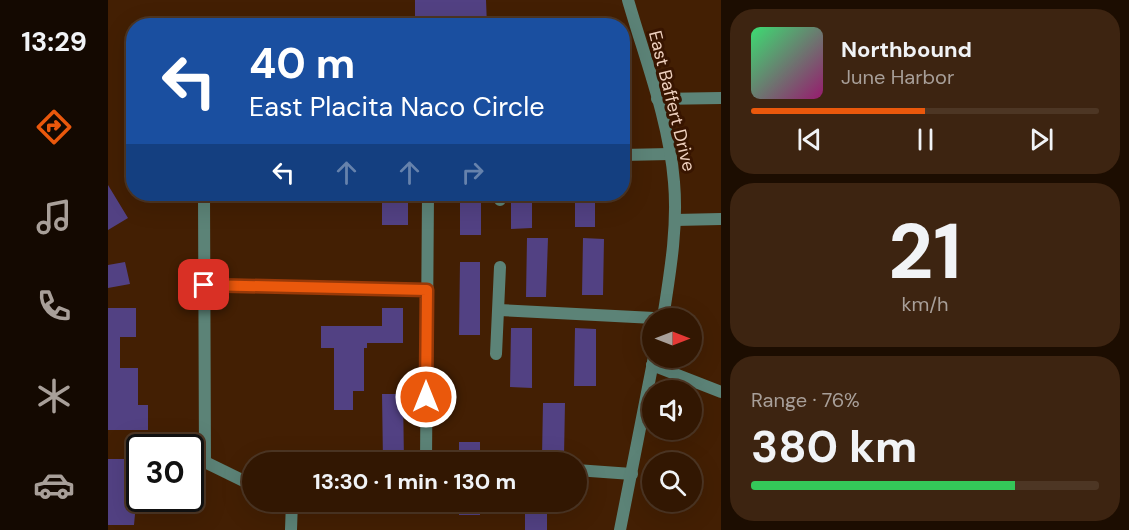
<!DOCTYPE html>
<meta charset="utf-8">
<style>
:root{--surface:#321702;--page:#3d2411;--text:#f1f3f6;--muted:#a89f99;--line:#4d3624;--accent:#ea580c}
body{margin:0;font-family:"DM Sans",sans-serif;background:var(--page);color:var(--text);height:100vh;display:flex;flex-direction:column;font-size:22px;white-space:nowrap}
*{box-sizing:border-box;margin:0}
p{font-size:20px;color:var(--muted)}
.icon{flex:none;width:33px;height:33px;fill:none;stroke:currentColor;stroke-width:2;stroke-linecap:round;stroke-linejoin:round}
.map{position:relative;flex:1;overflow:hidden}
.side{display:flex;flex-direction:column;gap:9px;padding:9px;background:#1c0d01;width:408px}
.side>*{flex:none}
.hud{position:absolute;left:18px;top:18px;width:504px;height:183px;border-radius:24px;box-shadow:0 6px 24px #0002,0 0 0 2px var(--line);background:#1a4fa0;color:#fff;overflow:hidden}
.needle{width:39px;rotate:90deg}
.tools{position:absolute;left:534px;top:308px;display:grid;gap:12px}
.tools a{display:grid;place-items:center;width:60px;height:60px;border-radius:50%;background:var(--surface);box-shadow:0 6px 24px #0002,0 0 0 2px var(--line);font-size:30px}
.speed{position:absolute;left:18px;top:434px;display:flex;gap:12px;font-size:30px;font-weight:700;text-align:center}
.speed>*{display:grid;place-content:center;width:78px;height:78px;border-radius:50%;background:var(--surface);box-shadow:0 6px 24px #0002,0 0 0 2px var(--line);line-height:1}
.speed .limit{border:3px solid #111;border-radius:9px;background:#fff;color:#111}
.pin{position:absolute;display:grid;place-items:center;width:51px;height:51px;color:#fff;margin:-26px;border-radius:12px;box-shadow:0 3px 9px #0006}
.me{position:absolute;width:66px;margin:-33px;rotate:0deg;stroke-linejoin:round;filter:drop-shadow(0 0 4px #0008)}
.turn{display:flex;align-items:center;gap:21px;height:126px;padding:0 24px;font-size:27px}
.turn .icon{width:78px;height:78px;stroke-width:2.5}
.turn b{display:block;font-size:42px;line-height:51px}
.lanes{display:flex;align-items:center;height:57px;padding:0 24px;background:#0003;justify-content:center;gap:30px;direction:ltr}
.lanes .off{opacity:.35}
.big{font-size:45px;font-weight:700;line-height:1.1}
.side .widget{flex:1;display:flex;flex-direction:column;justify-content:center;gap:9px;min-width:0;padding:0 21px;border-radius:24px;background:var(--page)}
.side .dial{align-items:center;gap:0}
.dial b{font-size:78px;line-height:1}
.song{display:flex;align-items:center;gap:18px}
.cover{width:72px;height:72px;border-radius:9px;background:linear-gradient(135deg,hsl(140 70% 55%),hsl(320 70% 35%))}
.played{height:6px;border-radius:3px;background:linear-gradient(90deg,var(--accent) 50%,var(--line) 50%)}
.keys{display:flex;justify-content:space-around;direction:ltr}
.charge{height:9px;border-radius:4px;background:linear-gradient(90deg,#34c759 76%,var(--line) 0)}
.trip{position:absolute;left:134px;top:452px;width:345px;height:60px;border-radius:30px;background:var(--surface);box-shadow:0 6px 24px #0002,0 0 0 2px var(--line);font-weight:700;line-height:60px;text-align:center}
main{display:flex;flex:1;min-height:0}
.dock{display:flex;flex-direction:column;width:108px;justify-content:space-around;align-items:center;background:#140901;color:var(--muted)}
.dock .icon{width:42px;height:42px}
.dock .current{color:var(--accent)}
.dock b{font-size:27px;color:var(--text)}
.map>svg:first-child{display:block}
.building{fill:#524183}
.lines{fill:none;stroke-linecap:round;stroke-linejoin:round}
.minor{stroke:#5c8377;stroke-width:12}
.tertiary{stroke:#5c8377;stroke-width:12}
.route-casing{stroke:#983908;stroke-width:15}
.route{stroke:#ea580c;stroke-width:10}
.labels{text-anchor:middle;stroke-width:6;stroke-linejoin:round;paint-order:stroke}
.street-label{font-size:18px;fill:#eed0be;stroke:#381500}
</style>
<main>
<nav class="dock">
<b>13:29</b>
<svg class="icon current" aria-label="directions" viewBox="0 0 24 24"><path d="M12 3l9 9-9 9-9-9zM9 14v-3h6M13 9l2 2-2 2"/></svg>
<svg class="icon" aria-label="music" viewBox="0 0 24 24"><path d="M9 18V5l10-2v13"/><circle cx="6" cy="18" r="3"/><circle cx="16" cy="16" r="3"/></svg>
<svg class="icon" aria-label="phone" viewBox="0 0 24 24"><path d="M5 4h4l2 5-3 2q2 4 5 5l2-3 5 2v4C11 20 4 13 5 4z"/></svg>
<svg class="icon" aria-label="climate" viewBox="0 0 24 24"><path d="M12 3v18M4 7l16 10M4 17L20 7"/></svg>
<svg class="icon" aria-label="car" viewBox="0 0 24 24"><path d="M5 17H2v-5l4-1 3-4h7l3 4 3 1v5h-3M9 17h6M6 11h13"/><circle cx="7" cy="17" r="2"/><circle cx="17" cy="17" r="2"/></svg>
</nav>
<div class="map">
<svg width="613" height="530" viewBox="0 0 613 530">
<rect width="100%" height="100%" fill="#431f03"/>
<path class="building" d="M307,0h71l1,26h-72z
M0,185l20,33 -20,12z
M274,194h26v31h-26z
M352,194h21v41h-21z
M403,194h21v34l-21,1z
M467,194h20v33h-20z
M419,238h21l-2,59h-20z
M475,238l21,1 -1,56h-21z
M17,262l5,22 -22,4v-23z
M352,262h20v73h-21z
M0,308h28v29h-16v31h18v37h10v25h-40z
M274,308h21v35h-36v5h-3v43h-11v19h-19v-62h-13v-22h61z
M403,328h21v60l-22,-1z
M467,328l21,1v57h-22z
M274,394h21l1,68h-21z
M435,403h22l-1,53h-22z
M351,442h21v20h-21z
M0,459h32l-6,66h-26z
M351,501h21v14h-21z
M417,501h22v29h-22z"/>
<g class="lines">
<path class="minor" d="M549,99l64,-1
M514,155l48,-1
M96,194l1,268 47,23
M392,194v6
M567,220l46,-1
M96,285l223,5
M391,310l155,8
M388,354l4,-87
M544,365l69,27
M318,462l2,-268
M468,470l56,4
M183,530l1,-29"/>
<path class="tertiary" d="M520,0c17,59 41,120 46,182 4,45 -4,91 -11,136
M512,530l34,-173"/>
</g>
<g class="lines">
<g class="route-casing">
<path id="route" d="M96,285l223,5 -1,107"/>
</g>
<use href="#route" class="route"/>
</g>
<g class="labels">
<g class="street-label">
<text transform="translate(564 101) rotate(76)" y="6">East Baffert Drive</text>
</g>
</g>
</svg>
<div class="tools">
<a><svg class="needle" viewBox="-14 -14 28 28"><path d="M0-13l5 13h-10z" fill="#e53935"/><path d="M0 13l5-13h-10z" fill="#a89f99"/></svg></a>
<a><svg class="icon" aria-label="sound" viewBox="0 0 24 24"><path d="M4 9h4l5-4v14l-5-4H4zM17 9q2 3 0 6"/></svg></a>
<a><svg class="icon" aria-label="search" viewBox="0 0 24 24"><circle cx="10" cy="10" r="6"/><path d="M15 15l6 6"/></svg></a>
</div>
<div class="speed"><div class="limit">30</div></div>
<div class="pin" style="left:96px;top:285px;background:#d93025"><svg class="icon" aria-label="arrive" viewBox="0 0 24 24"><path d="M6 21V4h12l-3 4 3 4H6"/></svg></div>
<svg class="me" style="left:318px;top:397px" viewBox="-20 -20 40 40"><circle r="17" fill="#ea580c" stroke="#fff" stroke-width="3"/><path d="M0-11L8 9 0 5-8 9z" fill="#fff"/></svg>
<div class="trip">13:30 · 1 min · 130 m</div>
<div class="hud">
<div class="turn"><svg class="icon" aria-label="left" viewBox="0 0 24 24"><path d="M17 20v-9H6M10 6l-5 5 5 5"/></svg><div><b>40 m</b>East Placita Naco Circle</div></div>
<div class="lanes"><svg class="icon" aria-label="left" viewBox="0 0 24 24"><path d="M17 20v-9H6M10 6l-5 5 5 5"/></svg><svg class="icon off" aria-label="ahead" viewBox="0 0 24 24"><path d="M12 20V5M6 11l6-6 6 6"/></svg><svg class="icon off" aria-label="ahead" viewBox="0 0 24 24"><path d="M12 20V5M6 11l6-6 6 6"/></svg><svg class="icon off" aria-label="right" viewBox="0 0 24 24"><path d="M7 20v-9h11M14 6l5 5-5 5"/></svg></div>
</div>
</div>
<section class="side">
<div class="widget">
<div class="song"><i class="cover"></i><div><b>Northbound</b><p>June Harbor</p></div></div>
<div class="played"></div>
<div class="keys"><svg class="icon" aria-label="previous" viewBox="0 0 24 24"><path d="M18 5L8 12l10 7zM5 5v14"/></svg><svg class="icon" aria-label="pause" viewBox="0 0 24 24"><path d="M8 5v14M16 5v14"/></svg><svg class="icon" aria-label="next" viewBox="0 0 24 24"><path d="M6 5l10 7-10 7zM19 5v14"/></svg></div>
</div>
<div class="widget dial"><b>21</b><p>km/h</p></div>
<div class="widget"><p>Range · 76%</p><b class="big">380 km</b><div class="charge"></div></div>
</section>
</main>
